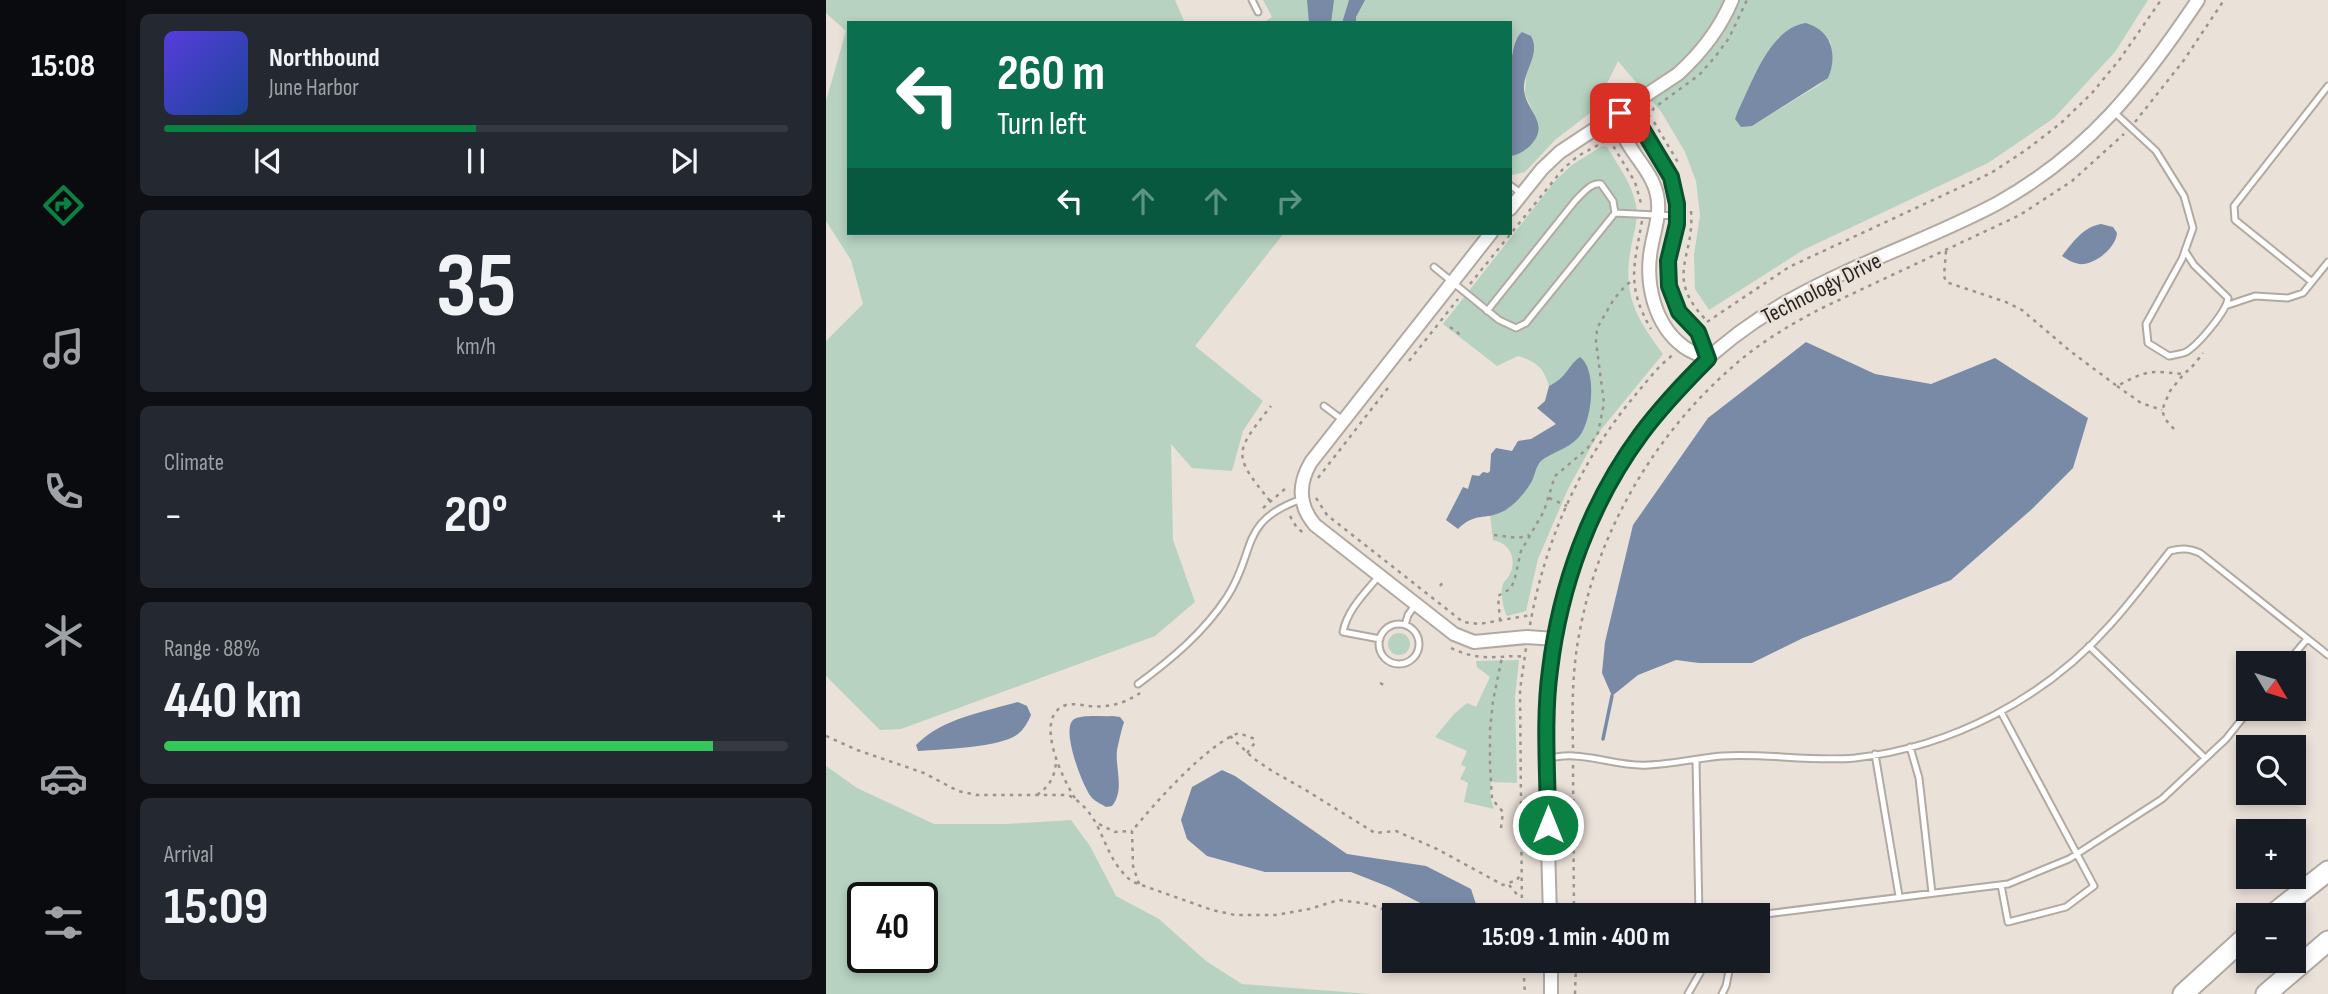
<!DOCTYPE html>
<meta charset="utf-8">
<style>
:root{--surface:#171b24;--page:#242831;--text:#f1f3f6;--muted:#9ea1a6;--line:#363941;--accent:#0b8043}
body{margin:0;font-family:"Sofia Sans Condensed",sans-serif;background:var(--page);color:var(--text);height:100vh;display:flex;flex-direction:column;font-size:26px;white-space:nowrap}
*{box-sizing:border-box;margin:0}
p{font-size:23px;color:var(--muted)}
.icon{flex:none;width:38px;height:38px;fill:none;stroke:currentColor;stroke-width:2;stroke-linecap:round;stroke-linejoin:round}
.map{position:relative;flex:1;overflow:hidden}
.drawer{display:flex;flex-direction:column;gap:14px;padding:14px;background:#0d0f14;width:700px}
.drawer>*{flex:none}
.banner{position:absolute;left:21px;top:21px;width:665px;height:214px;border-radius:0px;box-shadow:0 4px 10px #0003;background:#0b6e4f;color:#fff;overflow:hidden}
.needle{width:46px;rotate:128deg}
.tools{position:absolute;left:1410px;top:651px;display:grid;gap:14px}
.tools a{display:grid;place-items:center;width:70px;height:70px;border-radius:0px;background:var(--surface);box-shadow:0 4px 10px #0003;font-size:35px}
.speed{position:absolute;left:21px;top:882px;display:flex;gap:14px;font-size:35px;font-weight:700;text-align:center}
.speed>*{display:grid;place-content:center;width:91px;height:91px;border-radius:50%;background:var(--surface);box-shadow:0 4px 10px #0003;line-height:1}
.speed .limit{border:4px solid #111;border-radius:10px;background:#fff;color:#111}
.pin{position:absolute;display:grid;place-items:center;width:60px;height:60px;color:#fff;margin:-30px;border-radius:14px;box-shadow:0 4px 10px #0006}
.me{position:absolute;width:77px;margin:-38px;rotate:0deg;stroke-linejoin:round;filter:drop-shadow(0 0 5px #0008)}
.turn{display:flex;align-items:center;gap:24px;height:147px;padding:0 35px;font-size:32px}
.turn .icon{width:91px;height:91px;stroke-width:2.5}
.turn b{display:block;font-size:49px;line-height:60px}
.lanes{display:flex;align-items:center;height:66px;padding:0 35px;background:#0003;justify-content:center;gap:35px;direction:ltr}
.lanes .off{opacity:.35}
.big{font-size:52px;font-weight:700;line-height:1.1}
.drawer .card{flex:1;display:flex;flex-direction:column;justify-content:center;gap:10px;min-width:0;padding:0 24px;border-radius:10px;background:var(--page)}
.drawer .dial{align-items:center;gap:0}
.dial b{font-size:91px;line-height:1}
.song{display:flex;align-items:center;gap:21px}
.cover{width:84px;height:84px;border-radius:10px;background:linear-gradient(135deg,hsl(250 70% 55%),hsl(220 70% 35%))}
.played{height:7px;border-radius:4px;background:linear-gradient(90deg,var(--accent) 50%,var(--line) 50%)}
.keys{display:flex;justify-content:space-around;direction:ltr}
.heat{display:flex;justify-content:space-between;align-items:center;font-size:38px;direction:ltr}
.charge{height:10px;border-radius:5px;background:linear-gradient(90deg,#34c759 88%,var(--line) 0)}
.trip{position:absolute;left:556px;top:903px;width:388px;height:70px;border-radius:0px;background:var(--surface);box-shadow:0 4px 10px #0003;font-weight:700;line-height:70px;text-align:center}
main{display:flex;flex:1;min-height:0}
.menu{display:flex;flex-direction:column;width:126px;justify-content:space-around;align-items:center;background:#090b0e;color:var(--muted)}
.menu .icon{width:49px;height:49px}
.menu .active{color:var(--accent)}
.menu b{font-size:32px;color:var(--text)}
.map>svg:first-child{display:block}
.green{fill:#b7d2c1;fill-rule:evenodd}
.water{fill:#788aa5}
.lines{fill:none;stroke-linecap:round;stroke-linejoin:round}
.stream{stroke:#788aa5;stroke-width:3.5}
.service-casing{stroke:#b2a9a2;stroke-width:9}
.tertiary-casing{stroke:#b2a9a2;stroke-width:16}
.motorway-casing{stroke:#b2a9a2;stroke-width:23}
.path{stroke:#9a948e;stroke-width:2.5;stroke-dasharray:3.5 5;stroke-linecap:butt}
.service{stroke:#fff;stroke-width:5}
.tertiary{stroke:#fff;stroke-width:12}
.motorway{stroke:#fff;stroke-width:19}
.route-casing{stroke:#07532c;stroke-width:18}
.route{stroke:#0b8043;stroke-width:12}
.labels{text-anchor:middle;stroke-width:5;stroke-linejoin:round;paint-order:stroke}
.street-label{font-size:23px;fill:#272421;stroke:#eae1d9}
</style>
<main>
<nav class="menu">
<b>15:08</b>
<svg class="icon active" aria-label="directions" viewBox="0 0 24 24"><path d="M12 3l9 9-9 9-9-9zM9 14v-3h6M13 9l2 2-2 2"/></svg>
<svg class="icon" aria-label="music" viewBox="0 0 24 24"><path d="M9 18V5l10-2v13"/><circle cx="6" cy="18" r="3"/><circle cx="16" cy="16" r="3"/></svg>
<svg class="icon" aria-label="phone" viewBox="0 0 24 24"><path d="M5 4h4l2 5-3 2q2 4 5 5l2-3 5 2v4C11 20 4 13 5 4z"/></svg>
<svg class="icon" aria-label="climate" viewBox="0 0 24 24"><path d="M12 3v18M4 7l16 10M4 17L20 7"/></svg>
<svg class="icon" aria-label="car" viewBox="0 0 24 24"><path d="M5 17H2v-5l4-1 3-4h7l3 4 3 1v5h-3M9 17h6M6 11h13"/><circle cx="7" cy="17" r="2"/><circle cx="17" cy="17" r="2"/></svg>
<svg class="icon" aria-label="filters" viewBox="0 0 24 24"><path d="M4 7h16M4 17h16"/><circle cx="9" cy="7" r="2"/><circle cx="15" cy="17" r="2"/></svg>
</nav>
<section class="drawer">
<div class="card">
<div class="song"><i class="cover"></i><div><b>Northbound</b><p>June Harbor</p></div></div>
<div class="played"></div>
<div class="keys"><svg class="icon" aria-label="previous" viewBox="0 0 24 24"><path d="M18 5L8 12l10 7zM5 5v14"/></svg><svg class="icon" aria-label="pause" viewBox="0 0 24 24"><path d="M8 5v14M16 5v14"/></svg><svg class="icon" aria-label="next" viewBox="0 0 24 24"><path d="M6 5l10 7-10 7zM19 5v14"/></svg></div>
</div>
<div class="card dial"><b>35</b><p>km/h</p></div>
<div class="card"><p>Climate</p>
<div class="heat"><a>−</a><b class="big">20°</b><a>+</a></div>
</div>
<div class="card"><p>Range · 88%</p><b class="big">440 km</b><div class="charge"></div></div>
<div class="card"><p>Arrival</p><b class="big">15:09</b></div>
</section>
<div class="map">
<svg width="1502" height="994" viewBox="0 0 1502 994">
<rect width="100%" height="100%" fill="#eae1d9"/>
<path class="green" d="M0,0h349l10,23h-336v210h435l-89,113 68,55 -20,30 -11,40 -40,-3 -21,-24 2,96 22,62 -40,34 -254,93 -21,1 -54,-54v-335l37,-37 -12,-44 -25,-39v-120l20,-70 -20,-18z
M437,0h885l-33,52 -61,66 -66,45 -185,87 -94,60 -14,-21 -1,-34 6,-40 -4,-34 -11,-29 -23,-39 -44,-52 -24,49 -39,30 -30,32 -13,3 -2,-2v-17l12,-4 9,-7 7,-13 -2,-13 -11,-25 1,-16 -10,-40 -6,22v-37h-247l9,-6zM953,37l51,4c4,18 4,32 -11,44l-67,41 -14,-15 32,-62z
M776,146l5,1c11,18 25,37 29,58 3,13 -3,30 -5,43 -9,46 5,70 32,106l-64,78 -31,57 -30,70 -12,52 -19,5c-4,-7 -7,-25 -4,-32 2,-4 5,-6 7,-10 7,-15 0,-31 -17,-34l-3,-26 11,-1 12,-9 10,-11 18,-32 38,-24 -11,-65 -5,7 -14,7c-5,-18 -13,-25 -31,-30l-21,10 -54,-42 112,-143 17,-16z
M562 644a11 11 0 1 1 22 0a11 11 0 1 1-22 0Z
M693,660l-4,37 2,86 -26,-1 -1,14 4,13 -30,-7 4,-19 -8,-4 6,-12 -5,-2 6,-14 -32,-14 19,-23 13,-11 9,4 14,-30 -13,-10 -1,-6z
M0,766l31,22 77,36h72l65,-4 19,26 26,50 43,23 47,42 36,23 128,10h-544zM37,898h59v59h-59z"/>
<path class="water" d="M481,0h27l-3,23h-22z
M523,0h16l-9,17v6h-14z
M980,23c26,8 32,32 22,55l-76,48 -11,1 -6,-8 3,-8c15,-30 32,-83 68,-88z
M696,32l9,4c10,19 -8,34 -7,53 1,22 28,34 6,57 -6,5 -12,9 -20,10 0,-24 -6,-112 12,-124z
M1275,224l12,3 4,6c-1,14 -19,29 -33,31 -8,1 -16,-4 -22,-8 11,-14 21,-29 39,-32z
M980,342l69,32 56,10 64,-26 93,60 -15,50 -41,41 -81,71 -148,58 -51,25h-53l-23,-3 -38,15 -26,21 -10,-23 3,-31 28,-117 75,-107z
M754,357c18,13 12,66 -2,81 -10,11 -26,14 -37,23 -5,6 -6,13 -9,20 -6,11 -18,25 -30,31 -17,8 -27,0 -44,17l-12,-9 17,-33 5,2 4,-14 7,1 4,-4 5,1 2,-2 1,-17 5,-6 16,3 6,-10 13,-2 25,-15 -19,-16 8,-7 4,-15c19,-9 18,-20 31,-29z
M192,702l9,4 4,9c-3,7 -7,14 -13,19 -18,14 -76,15 -100,17l-2,-6c27,-27 67,-33 102,-43z
M286,716l8,1 4,5c-3,9 -5,19 -7,28 -2,19 8,40 -5,56l-6,1c-4,-3 -10,-5 -14,-9 -9,-10 -31,-68 -19,-78 8,-6 29,-3 39,-4z
M396,770l13,6 112,78 79,12 45,23 5,15 -20,7 -24,-2 -43,-22 -38,-15h-86l-58,-16 -20,-17 -6,-19 11,-33z"/>
<g class="lines">
<path class="stream" d="M777,739l9,-43"/>
<g class="service-casing">
<path id="service" d="M426,0l6,12
M1288,112l42,39 28,45 9,32 -11,31 -36,65 2,19 21,13c5,-1 13,-2 17,-4 12,-7 41,-41 42,-54l-34,-33 -9,-14
M684,185l12,9
M608,267l65,53 17,8 10,-5 89,-110 62,3
M1486,282l-77,-62 -1,-14 94,-120
M1402,305l27,-9 33,2 15,-5 25,-31
M661,311l88,-110c7,-7 16,-19 26,-17l12,17 2,12
M498,406l20,15
M553,576c-14,17 -32,34 -36,56l37,7
M553 644a20 20 0 1 1 40 0a20 20 0 1 1-40 0Z
M579,625l3,-10 8,-11
M1263,646l116,112
M1461,663l20,-24
M312,684c34,-25 66,-52 89,-87 30,-46 11,-76 75,-98
M1175,712l93,174 -28,21 -58,15 -7,-37
M1084,747l9,31 13,115
M1049,754l24,142
M722,758c9,-1 18,-3 26,-2 25,1 50,11 74,9 25,-1 50,-7 74,-9 45,-3 88,6 133,2 97,-11 190,-60 254,-132 22,-24 41,-50 61,-75 11,-3 18,-3 30,2l128,102
M870,760l3,155
M931,915l251,-31 61,-25 93,-60 64,-60 24,-30
M862,994l12,-21v-12
M896,994l4,-8 5,-25"/>
</g>
<g class="tertiary-casing">
<path id="tertiary" d="M794,113c1,5 0,11 1,16 6,21 31,41 36,66 4,19 -3,36 -6,54 -6,34 3,76 33,98 7,5 16,8 24,12
M794,113l18,9 33,55 6,27v20l-9,37 1,25 10,26 19,20 10,27
M684,209l32,-40 18,-17 118,-78c23,-21 42,-45 54,-74
M665,233l-180,229c-13,22 -13,43 4,63l139,109 20,8 53,-5 28,2
M724,915c-2,-53 -3,-106 -3,-159 1,-29 -1,-58 3,-86 17,-151 106,-298 242,-371 66,-37 139,-60 206,-96 91,-51 143,-118 200,-203
M725,961v33"/>
</g>
<g class="motorway-casing">
<path id="motorway" d="M1446,915l56,-44
M1357,994l66,-60
M1440,994l62,-53"/>
</g>
<path class="path" d="M822,118l6,-10 45,-33 16,-18 14,-19 18,-38
M828,122l25,42
M1309,122l49,-62 40,-60
M783,139l26,43 7,25
M865,211c4,47 -27,64 14,108
M816,221c-8,45 -16,65 9,108
M1120,251l-2,25 2,6 60,20 16,8 48,41 47,35c12,-6 25,-14 38,-14 31,0 26,10 48,-19
M644,284l93,-115 15,-13 31,-17
M881,322l82,-55 202,-94 35,-23 35,-27 31,-30 28,-34 41,-59
M624,327l12,9
M583,361l49,-62
M1291,386l24,17 21,7
M1348,429l-9,-10 -3,-9 8,-19 13,-16
M492,478l73,-94
M490,498l11,17 136,107 16,2 52,-9
M723,498l18,8
M444,501c-38,-47 -36,-48 1,-95
M437,508l23,-20
M464,516l7,12 8,6
M668,535l24,3 11,-3
M614,586l3,-4
M674,621l-2,-25 12,-7 4,-7 7,-31 23,-40 11,-35 32,-27 11,-16 6,-30 -8,-61 1,-14 17,-29 11,-13 8,-6
M704,625c15,-85 51,-166 107,-232 11,-13 22,-28 37,-39
M625,648c14,7 29,10 45,9 10,0 19,-2 29,0
M554,683l4,2
M0,736l31,14 67,23 34,18 19,4h91c38,19 32,63 65,87l79,28 23,5h41l33,-6 30,-9 30,4 29,11
M404,736l23,22 19,13 32,18 71,44 21,-2 41,18 66,36 14,-5 3,-5
M747,748c-1,-40 -1,-79 7,-118 18,-98 74,-194 149,-260 27,-25 60,-45 93,-62l198,-93 52,-34 52,-47
M421,753l10,-13
M747,765l1,150
M211,795c13,-9 19,-20 19,-36
M249,798c-12,-18 -43,-82 -9,-93 7,-2 15,0 22,1 19,2 36,-2 52,-13
M273,824l16,8 17,-1
M675,828l2,-16 -11,-13 -2,-33v-36l3,-29 9,-44
M313,884l-6,-18 -1,-35c22,-27 75,-87 107,-98l16,6
M683,885l11,13
M696,915l-2,-225 6,-42
M692,961l6,4
M697,961l2,33
M749,994l1,-33"/>
<use href="#service" class="service"/>
<use href="#tertiary" class="tertiary"/>
<use href="#motorway" class="motorway"/>
</g>
<g class="lines">
<g class="route-casing">
<path id="route" d="M722,825c0,-51 -5,-104 2,-155 10,-84 40,-167 91,-236 20,-27 43,-51 67,-75l-10,-27 -19,-20 -10,-26 -1,-25 9,-37v-20l-6,-27 -33,-55 -18,-9"/>
</g>
<use href="#route" class="route"/>
</g>
<g class="labels">
<g class="street-label">
<text transform="translate(995 288) rotate(-27)" y="8">Technology Drive</text>
</g>
</g>
</svg>
<div class="tools">
<a><svg class="needle" viewBox="-14 -14 28 28"><path d="M0-13l5 13h-10z" fill="#e53935"/><path d="M0 13l5-13h-10z" fill="#9ea1a6"/></svg></a>
<a><svg class="icon" aria-label="search" viewBox="0 0 24 24"><circle cx="10" cy="10" r="6"/><path d="M15 15l6 6"/></svg></a>
<a>+</a>
<a>−</a>
</div>
<div class="speed"><div class="limit">40</div></div>
<div class="pin" style="left:794px;top:113px;background:#d93025"><svg class="icon" aria-label="arrive" viewBox="0 0 24 24"><path d="M6 21V4h12l-3 4 3 4H6"/></svg></div>
<svg class="me" style="left:722px;top:825px" viewBox="-20 -20 40 40"><circle r="17" fill="#0b8043" stroke="#fff" stroke-width="3"/><path d="M0-11L8 9 0 5-8 9z" fill="#fff"/></svg>
<div class="trip">15:09 · 1 min · 400 m</div>
<div class="banner">
<div class="turn"><svg class="icon" aria-label="left" viewBox="0 0 24 24"><path d="M17 20v-9H6M10 6l-5 5 5 5"/></svg><div><b>260 m</b>Turn left</div></div>
<div class="lanes"><svg class="icon" aria-label="left" viewBox="0 0 24 24"><path d="M17 20v-9H6M10 6l-5 5 5 5"/></svg><svg class="icon off" aria-label="ahead" viewBox="0 0 24 24"><path d="M12 20V5M6 11l6-6 6 6"/></svg><svg class="icon off" aria-label="ahead" viewBox="0 0 24 24"><path d="M12 20V5M6 11l6-6 6 6"/></svg><svg class="icon off" aria-label="right" viewBox="0 0 24 24"><path d="M7 20v-9h11M14 6l5 5-5 5"/></svg></div>
</div>
</div>
</main>
